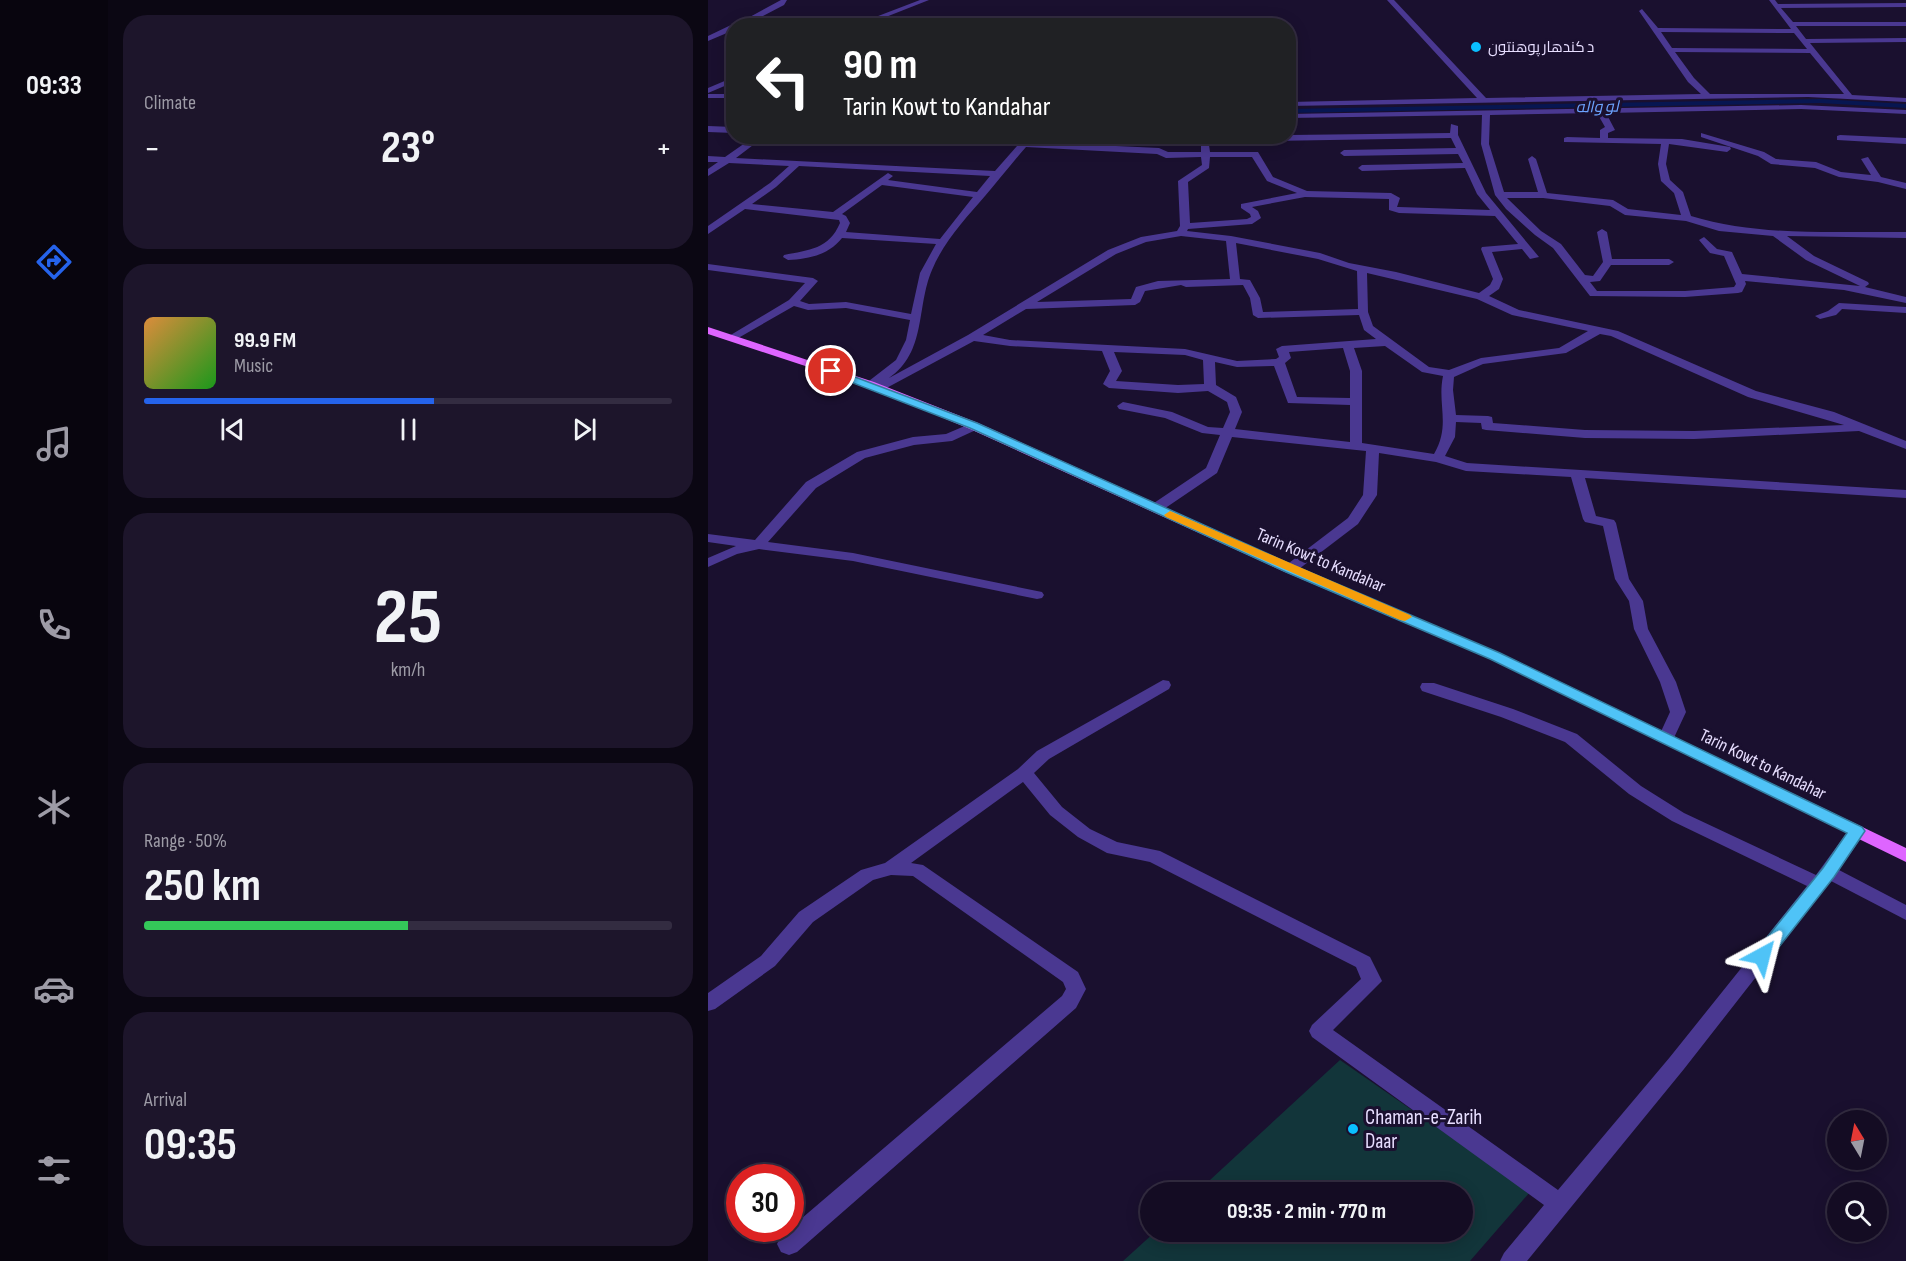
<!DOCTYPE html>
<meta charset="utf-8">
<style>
:root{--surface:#140c23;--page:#1d152b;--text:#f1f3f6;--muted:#9d9ba6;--line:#332c41;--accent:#2563eb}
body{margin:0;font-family:"Sofia Sans Condensed",Cairo,sans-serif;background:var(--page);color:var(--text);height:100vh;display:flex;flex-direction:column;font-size:22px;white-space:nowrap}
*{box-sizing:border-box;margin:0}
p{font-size:20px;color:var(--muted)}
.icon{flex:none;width:33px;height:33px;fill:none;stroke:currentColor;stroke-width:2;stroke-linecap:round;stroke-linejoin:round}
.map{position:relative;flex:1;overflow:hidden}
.drawer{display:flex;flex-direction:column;gap:15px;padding:15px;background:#0b0713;width:600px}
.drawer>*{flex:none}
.banner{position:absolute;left:18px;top:18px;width:570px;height:126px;border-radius:24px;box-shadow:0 3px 15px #0003,0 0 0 2px var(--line);background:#202124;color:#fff;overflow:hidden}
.needle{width:39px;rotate:350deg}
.fabs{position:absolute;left:1119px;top:1110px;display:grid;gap:12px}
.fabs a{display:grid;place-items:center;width:60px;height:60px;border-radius:50%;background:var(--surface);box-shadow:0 3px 15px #0003,0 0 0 2px var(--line);font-size:30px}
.speed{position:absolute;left:18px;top:1164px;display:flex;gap:12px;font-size:30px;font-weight:700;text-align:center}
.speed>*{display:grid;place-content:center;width:78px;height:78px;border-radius:50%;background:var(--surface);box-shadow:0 3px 15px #0003,0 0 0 2px var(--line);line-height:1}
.speed .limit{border:9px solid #d22;background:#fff;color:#111}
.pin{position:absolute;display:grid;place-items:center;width:51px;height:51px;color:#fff;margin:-26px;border:3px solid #fff;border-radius:50%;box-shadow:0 2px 6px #0007}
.me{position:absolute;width:66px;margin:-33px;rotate:38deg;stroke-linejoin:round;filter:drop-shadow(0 0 4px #0008)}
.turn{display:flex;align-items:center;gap:21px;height:126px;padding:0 18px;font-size:27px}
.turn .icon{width:78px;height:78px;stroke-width:2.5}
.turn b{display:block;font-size:42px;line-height:51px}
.big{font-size:45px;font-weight:700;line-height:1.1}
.drawer .tile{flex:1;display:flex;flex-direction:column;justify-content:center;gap:9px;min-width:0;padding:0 21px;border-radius:24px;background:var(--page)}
.drawer .dial{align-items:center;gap:0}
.dial b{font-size:78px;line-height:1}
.song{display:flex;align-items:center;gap:18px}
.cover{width:72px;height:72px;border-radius:9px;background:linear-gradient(135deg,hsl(30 70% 55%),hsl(120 70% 35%))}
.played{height:6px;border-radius:3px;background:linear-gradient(90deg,var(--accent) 55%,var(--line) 55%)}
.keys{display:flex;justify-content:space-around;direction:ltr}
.heat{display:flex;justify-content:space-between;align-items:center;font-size:33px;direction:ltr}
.charge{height:9px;border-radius:4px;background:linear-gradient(90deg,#34c759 50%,var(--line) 0)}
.trip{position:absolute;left:432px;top:1182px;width:333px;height:60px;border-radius:30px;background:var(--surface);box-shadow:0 3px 15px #0003,0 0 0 2px var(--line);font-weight:700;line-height:60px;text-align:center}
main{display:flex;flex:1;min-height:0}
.dock{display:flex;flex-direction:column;width:108px;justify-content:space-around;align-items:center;background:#08050e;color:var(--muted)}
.dock .icon{width:42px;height:42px}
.dock .selected{color:var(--accent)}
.dock b{font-size:27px;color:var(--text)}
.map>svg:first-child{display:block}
.green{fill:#12353a}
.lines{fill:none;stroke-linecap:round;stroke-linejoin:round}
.canal{fill:#071651;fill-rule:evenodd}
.minor{fill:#4a3891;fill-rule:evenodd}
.major{fill:#de65ff;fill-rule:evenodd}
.route{fill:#4fc3f7;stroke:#337fa1;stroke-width:1.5}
.slow{fill:#f59e0b}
.poi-dot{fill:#0abfff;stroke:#1a102f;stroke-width:2}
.labels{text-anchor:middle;stroke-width:6;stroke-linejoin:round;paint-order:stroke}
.far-poi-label{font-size:15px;fill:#e7deff;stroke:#1a102f;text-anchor:start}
.far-water-label{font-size:16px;font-style:italic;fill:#6ca3ff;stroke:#1a102f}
.street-label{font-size:18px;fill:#e7deff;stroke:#1a102f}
.near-poi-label{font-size:21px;fill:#e7deff;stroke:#1a102f;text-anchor:start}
</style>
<main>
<nav class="dock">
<b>09:33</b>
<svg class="icon selected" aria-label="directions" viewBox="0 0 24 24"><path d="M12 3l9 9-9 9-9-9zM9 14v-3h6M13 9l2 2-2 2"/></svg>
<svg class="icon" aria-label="music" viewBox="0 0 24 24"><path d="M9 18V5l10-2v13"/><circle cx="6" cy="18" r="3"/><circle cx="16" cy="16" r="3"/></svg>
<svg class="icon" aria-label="phone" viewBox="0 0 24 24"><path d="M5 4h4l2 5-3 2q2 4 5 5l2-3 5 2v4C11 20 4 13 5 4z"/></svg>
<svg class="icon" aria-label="climate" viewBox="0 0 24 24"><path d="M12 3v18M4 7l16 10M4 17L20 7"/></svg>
<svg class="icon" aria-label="car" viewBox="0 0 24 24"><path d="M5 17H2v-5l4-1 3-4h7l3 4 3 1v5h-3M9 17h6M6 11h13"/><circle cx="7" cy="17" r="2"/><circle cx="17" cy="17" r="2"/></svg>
<svg class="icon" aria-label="filters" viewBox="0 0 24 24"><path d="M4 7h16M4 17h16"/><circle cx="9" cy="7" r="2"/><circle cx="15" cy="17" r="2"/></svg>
</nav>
<section class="drawer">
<div class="tile"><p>Climate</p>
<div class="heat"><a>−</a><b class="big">23°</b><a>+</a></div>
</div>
<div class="tile">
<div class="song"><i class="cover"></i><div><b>99.9 FM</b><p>Music</p></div></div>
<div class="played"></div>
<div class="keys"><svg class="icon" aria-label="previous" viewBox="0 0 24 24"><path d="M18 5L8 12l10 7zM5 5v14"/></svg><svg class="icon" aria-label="pause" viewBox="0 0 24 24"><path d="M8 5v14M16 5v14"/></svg><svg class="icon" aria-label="next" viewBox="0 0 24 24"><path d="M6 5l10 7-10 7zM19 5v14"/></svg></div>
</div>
<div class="tile dial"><b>25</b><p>km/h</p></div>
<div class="tile"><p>Range · 50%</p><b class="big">250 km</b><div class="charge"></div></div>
<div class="tile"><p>Arrival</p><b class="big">09:35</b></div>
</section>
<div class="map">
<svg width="1198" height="1261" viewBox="0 0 1198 1261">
<rect width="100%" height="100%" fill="#1a102f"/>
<path class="green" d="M632,1060l190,132 -60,69h-347l32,-29h307v-40h-265z"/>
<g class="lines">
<path class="canal" d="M21,87h5v4h-5z
M1112,99l86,5v4l-86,-5 -532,10v-4z"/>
<path class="minor" d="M73,0h6l-3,5 -40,21h-10v4l-26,11v-5l23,-11h4z
M212,0h9l-66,26h-11z
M679,0h7l92,98 215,-4 -13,-12 -49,-71 3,-2 16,19 133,1 -22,-29h6l3,4 128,-1v4l-125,1 12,14h113v4h-110l10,13 100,-1v4l-96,1 42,52 54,3v4l-98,-5 -520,9v-4l189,-4zM953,32l133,1 13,16 -135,-1zM967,52l135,1 34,41h-134l-16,-16z
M26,77v5l-26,11v-5z
M0,94h26v4h-26z
M1093,105l105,5v4l-105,-5 -195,4 9,17 -7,3v5l74,1 48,8 1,2 -4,3 -58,-8 -3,20 4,16 13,12 8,24c68,21 144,15 215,16v6l-119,-2 27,20 54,26 1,2 -4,3 41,10v6l-62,-13 -99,-9 1,3 -4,8 -4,1 -53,4 -95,-1 -37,-48 -18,-13 -29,-26 -11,-14 -14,-51 1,-29 -194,3v-4zM889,113l8,14 -5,3v8l-33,-1 -3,1v4l97,2 -3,20 3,17 13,12 7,22 -53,-6 -15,-9 -66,-7 -11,-34 -4,-3 -4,3 10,33h-34l-15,-48 1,-29zM799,198h36l67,8 15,9 61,6 33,10 54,5 33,24 54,26 -118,-12 -10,-22 -15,-3 -13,-12 -5,3 11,13 14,3 12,28 -2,3 -49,4h-88l-7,-9 10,-1 11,-16h58l5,-3 -5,-3h-57l-5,-27 -5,-3 -5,3 6,30 -10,14 -8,-1 -24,-31 -20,-13z
M743,124l7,2v9l28,58 53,64 -9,2 -8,-10 -30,3 11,27 -4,10 -10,7 30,14 99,21 138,60 78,21 72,29v8l-47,-18 -165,8 -109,-1 -99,-8 -4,-1 -1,-6 -25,-1 -1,15 -10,19 22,7 439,27v8l-321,-20 11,38 18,4 2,3 13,56 14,22 5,28 28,53 10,30 -14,30h-12l-2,-4 12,-26 -10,-30 -26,-53 -5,-28 -14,-22 -12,-53 -18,-4 -2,-3 -12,-42 -105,-6 -30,-9 -57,-9 -2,42 -19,29 -63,48 -5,1 -7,-4 2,-3 63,-48 15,-23 3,-44 -134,-14 -15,36 -56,38h-10l-2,-3 2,-3 55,-37 14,-33 -18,-2 -37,-15 -46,-9 -2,-3 6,-4 49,10 36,15 15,1 7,-16 -3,-10 -19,-11 -30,2 -69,-5 -6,-4 7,-13 -8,-20 -92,-5 -36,-5 -95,51 -14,-8 31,-24 10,-20 4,-20 -64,-12 -38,2 -14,-4 -61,35 -4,-1v-4l60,-36 16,-17 -97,-13v-6l105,14 5,3 -18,20 9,3 37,-2 65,12 9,-41 16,-29 -94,-6c-13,17 -34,21 -54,22l-5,-3 1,-2c25,-5 45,-6 56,-32l-1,-3 -94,-11 -37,25v-8l62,-43 19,-17 -60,-3 -21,13v-7l10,-7h-10v-6l17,1 30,-21h10l-29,22 259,13 22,-25 -148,-7 -4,-3h63l93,5 7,-5 4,3 -2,3 129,6 9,4h33v-7l4,-3 4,3 1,7h48l15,25 34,14 84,2 9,5 -3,9h2l91,3 -13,-16 -12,-26 -103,3 -4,-3 4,-3 101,-2 -5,-9 -114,2 -4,-3 4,-3 112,-2 -5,-10 -246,4 -4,-3 4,-3 245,-3zM318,147l131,7 9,4 35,-1 1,8 -24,16 2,45 -3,5 -36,6 -33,13 -140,85 -79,43c38,-26 27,-71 43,-108 12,-29 34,-52 53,-74 13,-15 27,-33 41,-49zM502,157h42l15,24 30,12 -56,11v4l9,6 1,3 -4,2 -57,4 -2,-41 21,-14zM91,166l191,10 -13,16 -89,-12 5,-4 -5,-3 -55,39 -81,-8 24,-17zM174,185l91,12 -33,42 -94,-7 4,-9 -4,-7 -4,-2zM597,197l84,2v11l10,3 96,3 23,28 -36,3 -1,2 12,30 -3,6 -11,8 -83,-21 -47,-9 -29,-10 -89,-17 -44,-5 1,-2 64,-5 9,-6 -3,-7 -6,-4zM473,236l45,5 4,38 -72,2 -22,6 -5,12 -94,3 79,-48 30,-12zM528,243l82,16 39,12 1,38 -95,3 -3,-14 -10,-18 -10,-1zM659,273l110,26 35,16 76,16 -29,17 -78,10 -32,12 -20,-3 -56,-41 -5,-14zM473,285l5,2 57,-2 7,13 3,17 5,3 101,-3 5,15 12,9 -94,7 -6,3 3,8 -3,2 -39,2 -52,-12 -175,-9 -27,-5 43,-26 109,-4 5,-3 5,-11zM892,334l11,2 137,61 96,28 -150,6 -109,-1 -92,-7 -1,-6 -4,-1 -32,-1 -3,-25 1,-13 29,-13 83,-11zM677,346l37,26 21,4c-6,29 8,49 -9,78l-72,-11v-72l-8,-23zM635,348l7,23v27l-53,-1 -12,-34 6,-5 -2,-6zM406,352l71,3 18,5 1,24 -26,1 -62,-4 6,-10zM507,362l22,5 37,-1 14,37 62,2v37l-115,-13 7,-17 -6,-15 -20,-12z
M0,126l26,1v6l-26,-1z
M993,133l63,19 12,7 40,3 25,10 30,3 -10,-16 7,-2 13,20 25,6v6l-28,-7 -39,-5 -24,-9 -44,-4 -13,-8 -57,-19z
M1132,135l66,3v6l-69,-4v-4z
M1131,303l67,4v6l-64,-4 -6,6 -16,4 -5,-3 13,-5z
M266,422l4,1 2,3 -2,3 -26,12 -38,4 -49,13 -49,30 -48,54 85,11 184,38 5,1 2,3 -2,3 -5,1 -184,-38 -94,-12 -22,5 -29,13v-9l28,-12 -28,-4v-8l47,6 51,-58 51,-30 56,-15 33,-3z
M455,680l6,1 2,4 -2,4 -120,70 -15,14 28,34 28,22 27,13 43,9 210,106 12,24 -49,49 225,160 112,-133 137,-171 -135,-65 -43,-27 -64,-52 -64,-25 -79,-26 -2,-4 2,-4h12l79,26 64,25 64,52 43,27 132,62 35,-48 6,-2 6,2 3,4 -27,39 67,35v15l-75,-39 -147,188 -157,192h-27l4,-8 40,-48 -232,-168 -3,-6 3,-6 49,-46 -5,-12 -206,-105 -43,-9 -29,-16 -28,-22 -27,-33 -112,81 12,2 155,107 8,17 -10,19 -279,244 -8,3 -8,-3 -4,-8 4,-8 281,-240 4,-7 -3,-7 -150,-106 -22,-1 -18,5 -60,42 -38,44 -60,43 -7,2v-18l53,-37 38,-44 62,-42 24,-7 133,-94 19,-18z"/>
<path class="major" d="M0,327l166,55 104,41 317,143 205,87 406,195v14l-416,-203 -205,-87 -315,-143 -104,-43 -158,-52z"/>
</g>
<path class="route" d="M123,368l146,55 318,143 205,87 362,174 3,4 -31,46 -66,84 -6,2 -6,-2 -3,-5 3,-5 67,-83 24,-35 -357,-174 -204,-87 -316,-144 -143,-55 -1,-2z"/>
<path class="slow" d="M462,511l240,104 2,2 -7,4 -5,-1 -234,-103 -2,-2z"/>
<g class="poi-dot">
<circle cx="768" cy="47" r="6"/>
<circle cx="645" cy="1129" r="6"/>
</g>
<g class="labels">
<g class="far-poi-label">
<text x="780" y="52">د کندهار پوهنتون</text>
</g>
<g class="far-water-label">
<text transform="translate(889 106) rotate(-1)" y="6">لو واله</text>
</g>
<g class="street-label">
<text transform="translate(613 560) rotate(23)" y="6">Tarin Kowt to Kandahar</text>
<text transform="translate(1055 764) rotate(26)" y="6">Tarin Kowt to Kandahar</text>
</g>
<g class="near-poi-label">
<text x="657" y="1124">Chaman-e-Zarih<tspan x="657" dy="24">Daar</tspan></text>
</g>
</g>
</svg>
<div class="fabs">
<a><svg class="needle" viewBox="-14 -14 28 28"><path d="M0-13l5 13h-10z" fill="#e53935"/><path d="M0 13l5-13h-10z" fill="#9d9ba6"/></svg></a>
<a><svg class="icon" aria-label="search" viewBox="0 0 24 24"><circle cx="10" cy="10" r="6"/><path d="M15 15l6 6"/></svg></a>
</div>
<div class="speed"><div class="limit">30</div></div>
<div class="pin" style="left:123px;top:371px;background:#d93025"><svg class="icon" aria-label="arrive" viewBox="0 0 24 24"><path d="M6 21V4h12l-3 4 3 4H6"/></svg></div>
<svg class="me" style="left:1054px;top:956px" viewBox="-20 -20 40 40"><path d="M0-17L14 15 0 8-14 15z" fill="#4fc3f7" stroke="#fff" stroke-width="4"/></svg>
<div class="trip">09:35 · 2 min · 770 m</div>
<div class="banner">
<div class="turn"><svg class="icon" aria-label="left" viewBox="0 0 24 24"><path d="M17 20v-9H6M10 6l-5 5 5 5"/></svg><div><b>90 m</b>Tarin Kowt to Kandahar</div></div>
</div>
</div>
</main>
